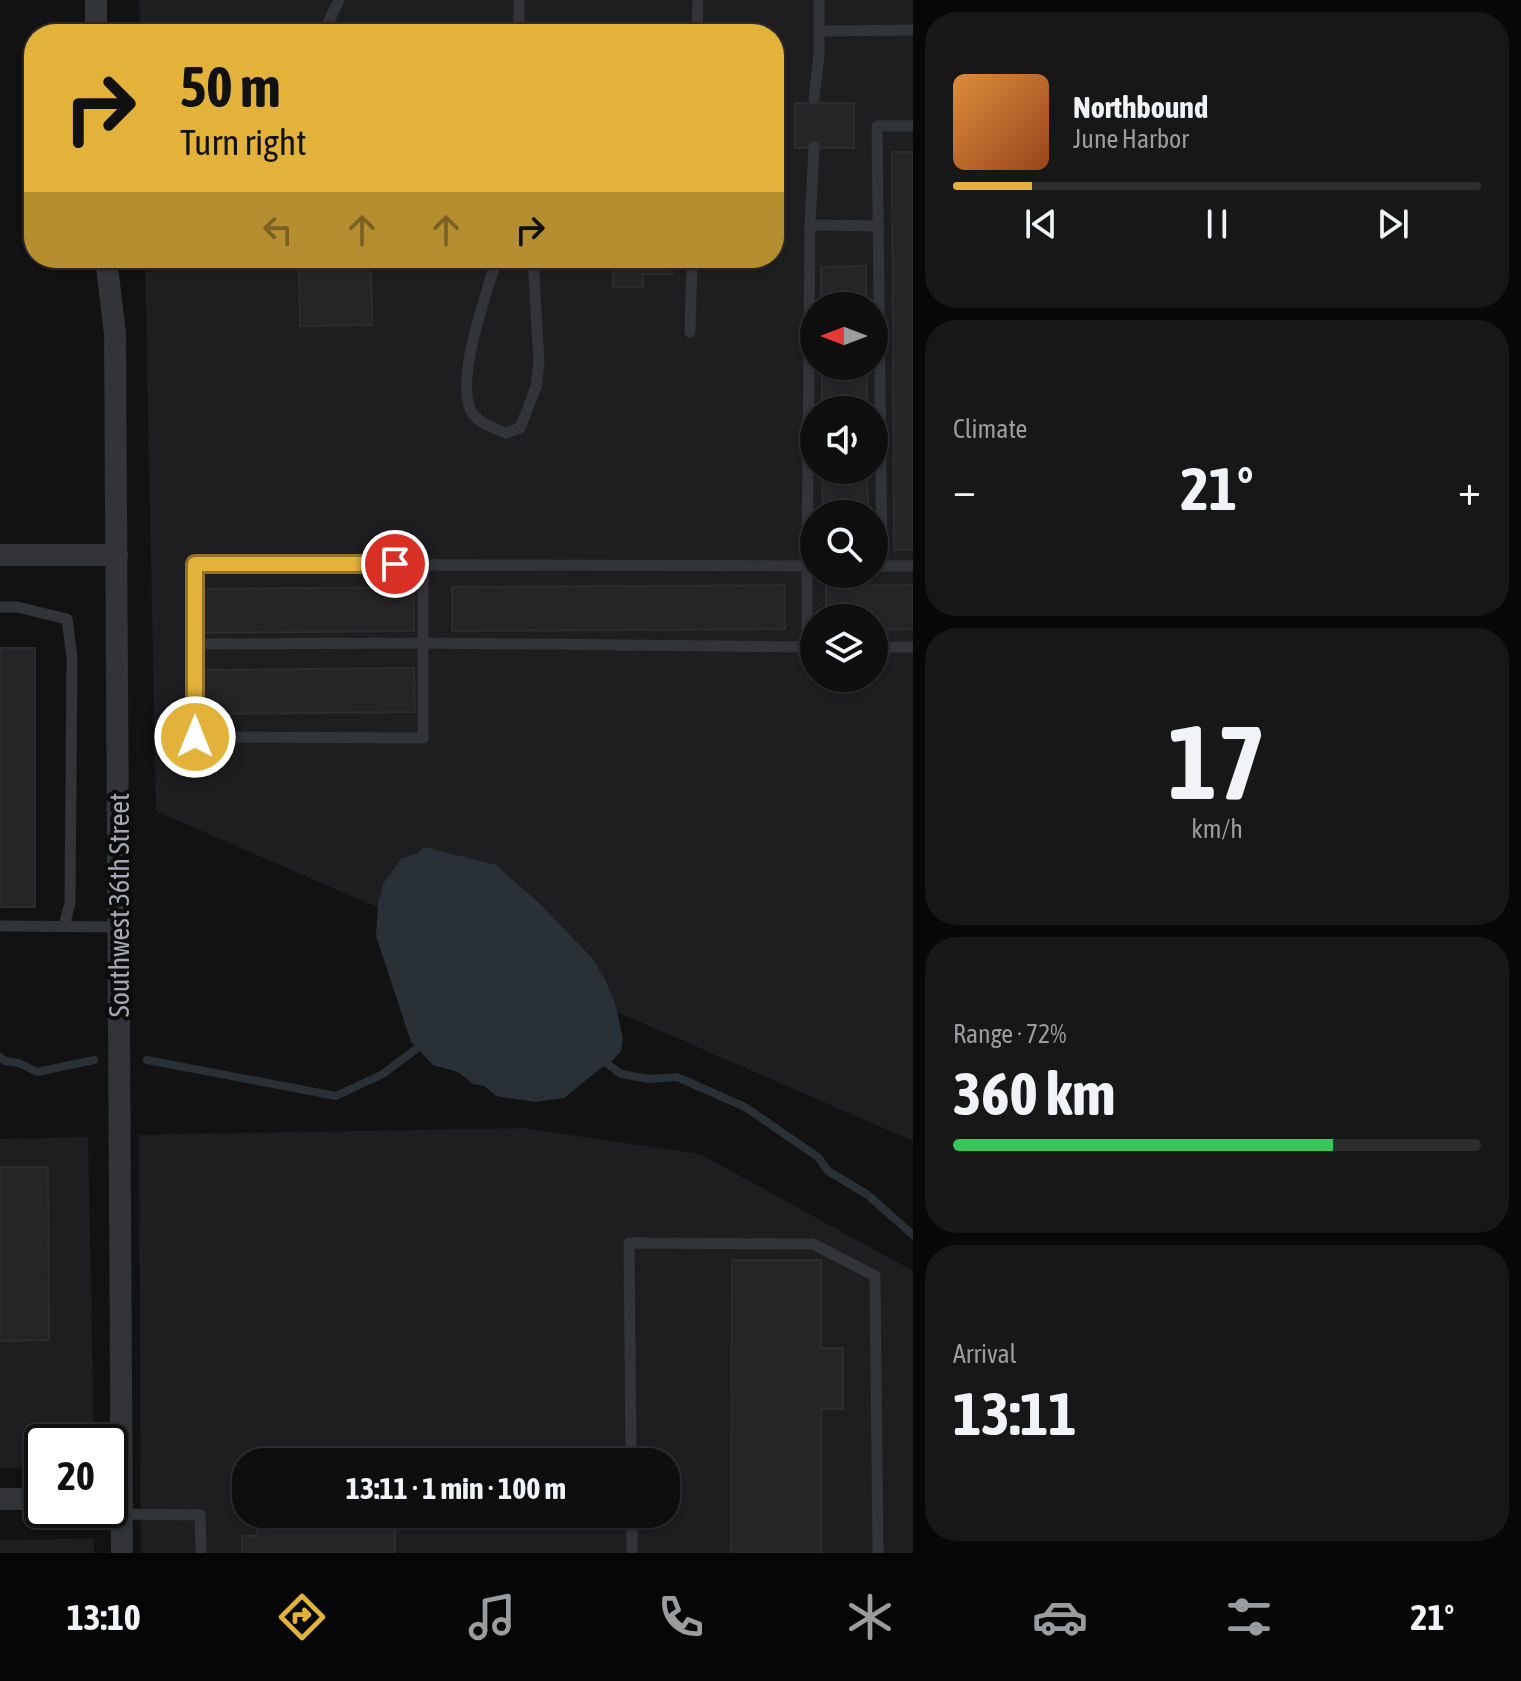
<!DOCTYPE html>
<meta charset="utf-8">
<style>
:root{--surface:#0e0e0e;--page:#171717;--text:#f1f3f6;--muted:#9b9c9e;--line:#2e2e2e;--accent:#e2b23b}
body{margin:0;font-family:"Asap Condensed",sans-serif;background:var(--page);color:var(--text);height:100vh;display:flex;flex-direction:column;font-size:30px;white-space:nowrap}
*{box-sizing:border-box;margin:0}
p{font-size:26px;color:var(--muted)}
.icon{flex:none;width:44px;height:44px;fill:none;stroke:currentColor;stroke-width:2;stroke-linecap:round;stroke-linejoin:round}
.map{position:relative;flex:1;overflow:hidden}
.drawer{display:flex;flex-direction:column;gap:12px;padding:12px;background:#080808;width:608px}
.drawer>*{flex:none}
.guide{position:absolute;left:24px;top:24px;width:760px;height:244px;border-radius:32px;box-shadow:0 2px 6px #0004,0 0 0 2px var(--line);background:#e2b23b;color:#111;overflow:hidden}
.needle{width:52px;rotate:270deg}
.controls{position:absolute;left:800px;top:292px;display:grid;gap:16px}
.controls a{display:grid;place-items:center;width:88px;height:88px;border-radius:50%;background:var(--surface);box-shadow:0 2px 6px #0004,0 0 0 2px var(--line);font-size:40px}
.speed{position:absolute;left:24px;top:1424px;display:flex;gap:16px;font-size:40px;font-weight:700;text-align:center}
.speed>*{display:grid;place-content:center;width:104px;height:104px;border-radius:50%;background:var(--surface);box-shadow:0 2px 6px #0004,0 0 0 2px var(--line);line-height:1}
.speed .limit{border:4px solid #111;border-radius:12px;background:#fff;color:#111}
.pin{position:absolute;display:grid;place-items:center;width:68px;height:68px;color:#fff;margin:-34px;border:4px solid #fff;border-radius:50%;box-shadow:0 2px 8px #0007}
.me{position:absolute;width:88px;margin:-44px;rotate:0deg;stroke-linejoin:round;filter:drop-shadow(0 0 6px #0008)}
.turn{display:flex;align-items:center;gap:28px;height:168px;padding:0 24px;font-size:36px}
.turn .icon{width:104px;height:104px;stroke-width:2.5}
.turn b{display:block;font-size:56px;line-height:68px}
.lanes{display:flex;align-items:center;height:76px;padding:0 24px;background:#0003;justify-content:center;gap:40px;direction:ltr}
.lanes .off{opacity:.35}
.big{font-size:60px;font-weight:700;line-height:1.1}
.drawer .tile{flex:1;display:flex;flex-direction:column;justify-content:center;gap:12px;min-width:0;padding:0 28px;border-radius:32px;background:var(--page)}
.drawer .dial{align-items:center;gap:0}
.dial b{font-size:104px;line-height:1}
.song{display:flex;align-items:center;gap:24px}
.cover{width:96px;height:96px;border-radius:12px;background:linear-gradient(135deg,hsl(30 70% 55%),hsl(20 70% 35%))}
.played{height:8px;border-radius:4px;background:linear-gradient(90deg,var(--accent) 15%,var(--line) 15%)}
.keys{display:flex;justify-content:space-around;direction:ltr}
.heat{display:flex;justify-content:space-between;align-items:center;font-size:44px;direction:ltr}
.charge{height:12px;border-radius:6px;background:linear-gradient(90deg,#34c759 72%,var(--line) 0)}
.trip{position:absolute;left:232px;top:1448px;width:448px;height:80px;border-radius:32px;background:var(--surface);box-shadow:0 2px 6px #0004,0 0 0 2px var(--line);font-weight:700;line-height:80px;text-align:center}
.tab-bar{display:flex;height:128px;justify-content:space-around;align-items:center;background:#060606;color:var(--muted)}
.tab-bar .icon{width:56px;height:56px}
.tab-bar .selected{color:var(--accent)}
.tab-bar b{font-size:36px;color:var(--text)}
main{display:flex;flex:1;min-height:0}
.map>svg:first-child{display:block}
.built{fill:#1e1e20;fill-rule:evenodd}
.water{fill:#293036}
.lines{fill:none;stroke-linecap:round;stroke-linejoin:round}
.stream{stroke:#293036;stroke-width:8}
.building{fill:#252527;stroke:#2c2c2f;stroke-width:2}
.lane{stroke:#333438;stroke-width:11}
.street{stroke:#333438;stroke-width:22}
.route-casing{stroke:#937426;stroke-width:20}
.route{stroke:#e2b23b;stroke-width:14}
.labels{text-anchor:middle;stroke-width:8;stroke-linejoin:round;paint-order:stroke}
.street-label{font-size:28px;fill:#a4a8b3;stroke:#0d0d0e}
</style>
<main>
<div class="map">
<svg width="913" height="1553" viewBox="0 0 913 1553">
<rect width="100%" height="100%" fill="#121213"/>
<path class="built" d="M139,0h774v1141l-757,-330 -11,-553h629v-224h-634zM814,306h60v60h-60zM814,410h60v60h-60zM814,514h60v60h-60zM814,618h60v60h-60z
M523,1128l177,26 213,117v282h-772l-2,-418zM246,1462h420v52h-420z
M88,1137l6,305h-52v25l-42,1v-329z
M94,1539v14h-94v-13z"/>
<path class="water" d="M425,847l71,18 45,40 51,53 14,23 10,26 7,32 -2,12 -12,14 -8,3 -37,30 -29,4 -39,-6 -12,-10 -11,-2 -15,-12 -25,-7 -22,-23 -35,-106 2,-31 5,-21 19,-26 14,-4z"/>
<g class="lines">
<path class="stream" d="M0,1057l5,4 14,2 18,9 57,-12
M147,1060l189,36 47,-22 33,-25
M609,1065l12,9 28,5 28,-2 68,30 73,50 10,14 40,24 45,40"/>
</g>
<path class="building" d="M795,103h59v45h-59z
M892,152h21v398h-19z
M299,258h72l1,67 -72,1z
M612,258h60v16h-29v13h-30z
M866,266v40h-45v-39z
M822,366h45v44h-45z
M822,470h45l1,44h-45z
M785,585v44l-333,2v-44z
M913,585v44l-39,1v-12h-48v-32z
M414,587v44l-213,2v-44z
M0,648h35v259h-35z
M414,668l1,44 -213,2v-44z
M0,1167h48l1,173 -49,1z
M732,1260h89v88h22v61h-22v144h-90z
M257,1514h138v39h-153v-17h15z"/>
<g class="lines">
<path class="lane" d="M519,0v34
M819,31l94,-1
M323,34l16,-34
M697,34l1,-34
M814,98l5,-43v-55
M810,225l69,1
M501,258l-7,9c-9,32 -41,119 -21,147 7,10 23,15 33,19l14,-5 16,-41 3,-24 -6,-105
M690,332l2,-74
M874,566h39
M882,566l-5,-440h36
M0,607h17l50,12 5,39 -2,245 -6,23
M195,644l228,-1v-78
M807,647v-81h6
M814,647l-391,-4v95l-228,-1v-173l612,2 3,-341 4,-78
M874,647h39
M0,926l119,1
M631,1462l-2,-219 184,1 62,32 3,277
M122,1514l78,1 1,38
M632,1514v39"/>
<path class="street" d="M96,34v-34
M106,258l9,76 7,1219
M0,555h117
M0,1499h42"/>
</g>
<g class="lines">
<g class="route-casing">
<path id="route" d="M195,737v-173h200"/>
</g>
<use href="#route" class="route"/>
</g>
<g class="labels">
<g class="street-label">
<text transform="translate(119 905) rotate(-90)" y="10">Southwest 36th Street</text>
</g>
</g>
</svg>
<div class="controls">
<a><svg class="needle" viewBox="-14 -14 28 28"><path d="M0-13l5 13h-10z" fill="#e53935"/><path d="M0 13l5-13h-10z" fill="#9b9c9e"/></svg></a>
<a><svg class="icon" aria-label="sound" viewBox="0 0 24 24"><path d="M4 9h4l5-4v14l-5-4H4zM17 9q2 3 0 6"/></svg></a>
<a><svg class="icon" aria-label="search" viewBox="0 0 24 24"><circle cx="10" cy="10" r="6"/><path d="M15 15l6 6"/></svg></a>
<a><svg class="icon" aria-label="layers" viewBox="0 0 24 24"><path d="M12 4l9 5-9 5-9-5zM3 14l9 5 9-5"/></svg></a>
</div>
<div class="speed"><div class="limit">20</div></div>
<div class="pin" style="left:395px;top:564px;background:#d93025"><svg class="icon" aria-label="arrive" viewBox="0 0 24 24"><path d="M6 21V4h12l-3 4 3 4H6"/></svg></div>
<svg class="me" style="left:195px;top:737px" viewBox="-20 -20 40 40"><circle r="17" fill="#e2b23b" stroke="#fff" stroke-width="3"/><path d="M0-11L8 9 0 5-8 9z" fill="#fff"/></svg>
<div class="trip">13:11 · 1 min · 100 m</div>
<div class="guide">
<div class="turn"><svg class="icon" aria-label="right" viewBox="0 0 24 24"><path d="M7 20v-9h11M14 6l5 5-5 5"/></svg><div><b>50 m</b>Turn right</div></div>
<div class="lanes"><svg class="icon off" aria-label="left" viewBox="0 0 24 24"><path d="M17 20v-9H6M10 6l-5 5 5 5"/></svg><svg class="icon off" aria-label="ahead" viewBox="0 0 24 24"><path d="M12 20V5M6 11l6-6 6 6"/></svg><svg class="icon off" aria-label="ahead" viewBox="0 0 24 24"><path d="M12 20V5M6 11l6-6 6 6"/></svg><svg class="icon" aria-label="right" viewBox="0 0 24 24"><path d="M7 20v-9h11M14 6l5 5-5 5"/></svg></div>
</div>
</div>
<section class="drawer">
<div class="tile">
<div class="song"><i class="cover"></i><div><b>Northbound</b><p>June Harbor</p></div></div>
<div class="played"></div>
<div class="keys"><svg class="icon" aria-label="previous" viewBox="0 0 24 24"><path d="M18 5L8 12l10 7zM5 5v14"/></svg><svg class="icon" aria-label="pause" viewBox="0 0 24 24"><path d="M8 5v14M16 5v14"/></svg><svg class="icon" aria-label="next" viewBox="0 0 24 24"><path d="M6 5l10 7-10 7zM19 5v14"/></svg></div>
</div>
<div class="tile"><p>Climate</p>
<div class="heat"><a>−</a><b class="big">21°</b><a>+</a></div>
</div>
<div class="tile dial"><b>17</b><p>km/h</p></div>
<div class="tile"><p>Range · 72%</p><b class="big">360 km</b><div class="charge"></div></div>
<div class="tile"><p>Arrival</p><b class="big">13:11</b></div>
</section>
</main>
<nav class="tab-bar">
<b>13:10</b>
<svg class="icon selected" aria-label="directions" viewBox="0 0 24 24"><path d="M12 3l9 9-9 9-9-9zM9 14v-3h6M13 9l2 2-2 2"/></svg>
<svg class="icon" aria-label="music" viewBox="0 0 24 24"><path d="M9 18V5l10-2v13"/><circle cx="6" cy="18" r="3"/><circle cx="16" cy="16" r="3"/></svg>
<svg class="icon" aria-label="phone" viewBox="0 0 24 24"><path d="M5 4h4l2 5-3 2q2 4 5 5l2-3 5 2v4C11 20 4 13 5 4z"/></svg>
<svg class="icon" aria-label="climate" viewBox="0 0 24 24"><path d="M12 3v18M4 7l16 10M4 17L20 7"/></svg>
<svg class="icon" aria-label="car" viewBox="0 0 24 24"><path d="M5 17H2v-5l4-1 3-4h7l3 4 3 1v5h-3M9 17h6M6 11h13"/><circle cx="7" cy="17" r="2"/><circle cx="17" cy="17" r="2"/></svg>
<svg class="icon" aria-label="filters" viewBox="0 0 24 24"><path d="M4 7h16M4 17h16"/><circle cx="9" cy="7" r="2"/><circle cx="15" cy="17" r="2"/></svg>
<b>21°</b>
</nav>
